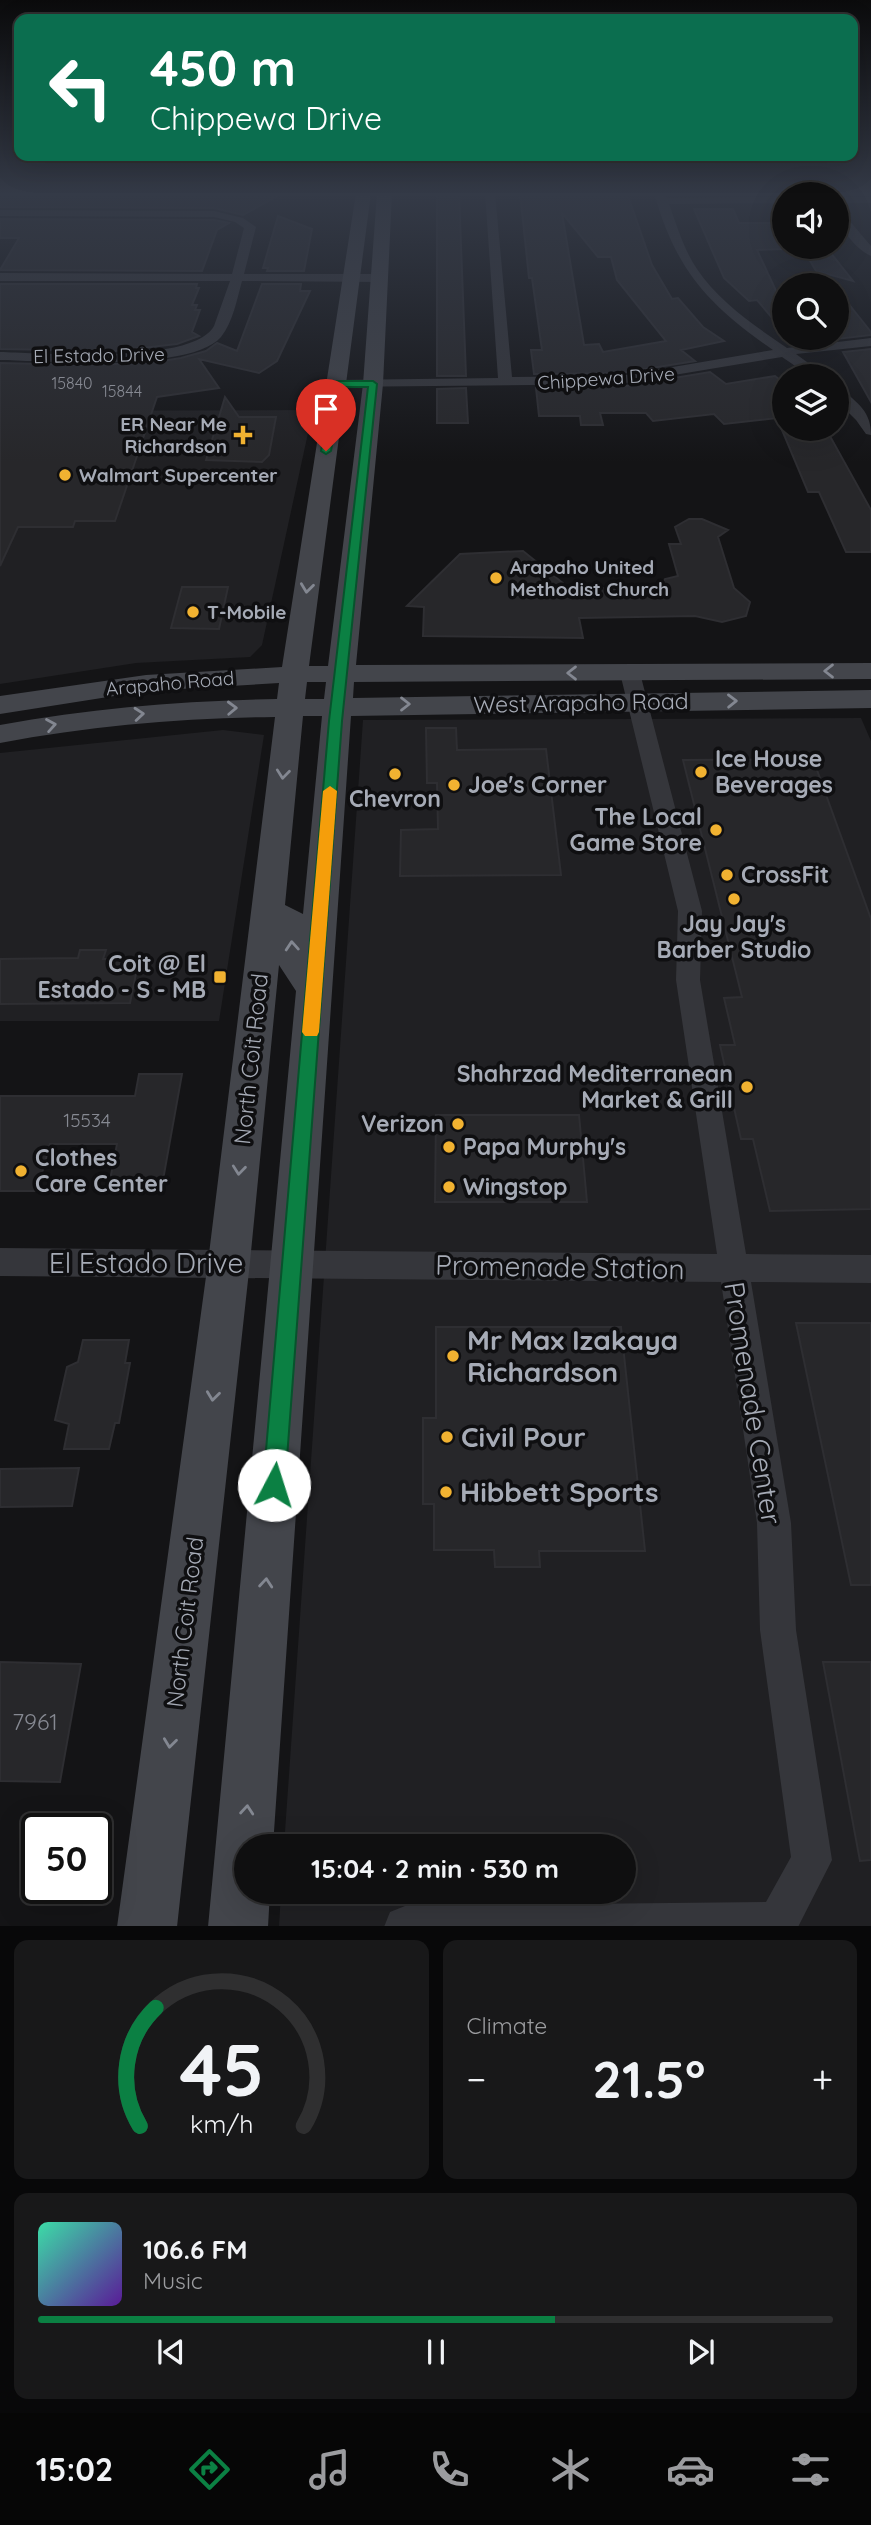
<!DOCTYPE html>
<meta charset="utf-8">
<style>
:root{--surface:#0f0f10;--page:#181819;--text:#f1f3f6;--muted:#9b9c9f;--line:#2f2f30;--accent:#0b8043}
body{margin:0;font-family:Quicksand,sans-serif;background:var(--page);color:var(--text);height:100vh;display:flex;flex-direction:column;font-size:26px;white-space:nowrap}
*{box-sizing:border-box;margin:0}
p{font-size:23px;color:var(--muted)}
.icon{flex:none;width:38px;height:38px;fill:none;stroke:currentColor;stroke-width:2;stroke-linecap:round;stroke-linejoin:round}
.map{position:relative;height:1926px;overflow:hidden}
.details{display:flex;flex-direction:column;gap:14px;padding:14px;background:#080809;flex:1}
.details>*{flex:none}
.banner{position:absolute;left:14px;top:14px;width:844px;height:147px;border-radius:14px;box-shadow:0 7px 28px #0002,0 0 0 2px var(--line);background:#0b6e4f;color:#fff;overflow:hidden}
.buttons{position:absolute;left:772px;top:182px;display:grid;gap:14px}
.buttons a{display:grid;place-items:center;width:77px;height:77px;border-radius:50%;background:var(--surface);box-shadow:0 7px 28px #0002,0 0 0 2px var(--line);font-size:35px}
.speed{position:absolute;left:21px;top:1813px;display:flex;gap:14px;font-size:35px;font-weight:700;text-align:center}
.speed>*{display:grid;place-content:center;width:91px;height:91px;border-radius:50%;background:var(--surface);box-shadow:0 7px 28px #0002,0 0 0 2px var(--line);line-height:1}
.speed .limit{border:4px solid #111;border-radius:10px;background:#fff;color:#111}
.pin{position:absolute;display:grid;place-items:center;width:60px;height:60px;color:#fff;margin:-72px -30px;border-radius:50% 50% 50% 0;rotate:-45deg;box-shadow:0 0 7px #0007}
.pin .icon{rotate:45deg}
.me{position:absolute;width:77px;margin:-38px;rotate:5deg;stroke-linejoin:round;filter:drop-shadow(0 0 5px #0008)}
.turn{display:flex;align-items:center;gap:24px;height:147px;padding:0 21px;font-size:32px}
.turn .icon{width:91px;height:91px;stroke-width:2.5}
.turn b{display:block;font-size:49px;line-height:60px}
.big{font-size:52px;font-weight:700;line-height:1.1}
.details .card{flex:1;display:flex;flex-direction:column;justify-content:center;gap:10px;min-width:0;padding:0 24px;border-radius:14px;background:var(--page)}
.details .dial{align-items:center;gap:0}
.dial svg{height:182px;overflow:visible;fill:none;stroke:var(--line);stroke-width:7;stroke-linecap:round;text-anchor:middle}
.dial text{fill:var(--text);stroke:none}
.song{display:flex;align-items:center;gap:21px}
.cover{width:84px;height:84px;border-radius:10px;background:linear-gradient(135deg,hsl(160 70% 55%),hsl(270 70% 35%))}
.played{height:7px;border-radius:4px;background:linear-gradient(90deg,var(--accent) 65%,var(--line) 65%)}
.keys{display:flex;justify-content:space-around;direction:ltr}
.heat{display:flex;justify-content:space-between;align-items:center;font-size:38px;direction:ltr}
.details .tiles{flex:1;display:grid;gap:14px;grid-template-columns:1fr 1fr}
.card:last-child{grid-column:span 2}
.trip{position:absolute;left:234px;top:1834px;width:402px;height:70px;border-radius:35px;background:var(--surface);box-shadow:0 7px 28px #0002,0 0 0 2px var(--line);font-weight:700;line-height:70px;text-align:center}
.tabs{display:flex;height:112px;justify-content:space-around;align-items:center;background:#060606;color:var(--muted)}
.tabs .icon{width:49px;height:49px}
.tabs .selected{color:var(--accent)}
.tabs b{font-size:32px;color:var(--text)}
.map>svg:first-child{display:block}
.built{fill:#202023}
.building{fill:#27272a;stroke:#2e2e32;stroke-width:2;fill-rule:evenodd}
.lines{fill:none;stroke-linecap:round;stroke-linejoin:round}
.street{fill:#35363b;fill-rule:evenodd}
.secondary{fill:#43454b;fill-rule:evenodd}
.oneway{stroke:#838791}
.route{fill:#0b8043;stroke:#07532c;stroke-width:2}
.slow{fill:#f59e0b}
.poi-dot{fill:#f1b231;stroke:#0f0f11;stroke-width:2.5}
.labels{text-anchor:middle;stroke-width:7;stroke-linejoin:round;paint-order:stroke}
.far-number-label{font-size:16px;fill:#868992}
.far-street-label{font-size:19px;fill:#a6abb6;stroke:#0f0f11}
.far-poi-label{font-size:19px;font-weight:bold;fill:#a6abb6;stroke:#0f0f11;text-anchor:start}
.number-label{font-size:19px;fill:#868992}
.street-label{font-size:23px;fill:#a6abb6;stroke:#0f0f11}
.poi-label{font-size:23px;font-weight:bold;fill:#a6abb6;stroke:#0f0f11;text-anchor:start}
.near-number-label{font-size:23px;fill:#868992}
.near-street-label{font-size:28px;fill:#a6abb6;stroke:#0f0f11}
.near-poi-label{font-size:28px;font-weight:bold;fill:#a6abb6;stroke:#0f0f11;text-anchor:start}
</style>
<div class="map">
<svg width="871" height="1927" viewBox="0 0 871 1927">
<rect width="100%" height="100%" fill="#141416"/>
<path class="built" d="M313,410l-51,235 -12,12 -114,6 -136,21v-273z
M861,718l10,23v1185l-592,1 2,-35h344v-46h-341l79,-1126z
M223,730l41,5 -45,286h-219v-268z"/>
<path class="building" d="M0,193h209l-1,2h71l-36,20 -29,-7 -214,-1z
M437,193h22l7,183h-29z
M520,193h107l25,72 20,34 6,-1 25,29 21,14 -43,9 14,11 -75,12 -86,1 -3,-24h11l-10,-72h-3zM562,213l36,44h13l6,23 49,61 -63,11 -4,-8 -15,1z
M694,209h39l6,14h45v26l-27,1 27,58v24l-27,-32 -8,1 -25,-23z
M278,216l34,13 -8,42h-37l1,-3h-5z
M0,219l214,1 15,3 -12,7 -15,41 -202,-1 19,-32h-19z
M802,247h24l27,34 -37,-10z
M0,284h197l-1,4h3l-7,17h5l-2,5h5l-8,22 7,4 -22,8 -62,7 -115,-2z
M262,284h39l-1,7h10l-33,70 -18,12 -60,-14 20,29 -62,9 -42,124h-40l-2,6h-55l-18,39v-203l82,2 68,-2 31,-5 25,-7 11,-8 20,8z
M836,288l35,44v3l-34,4z
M871,349v53l-28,-50z
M710,372l16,12 49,-8 9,7v46h42l45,81v42h-25l-27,-60h-11l-31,-74 -53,6 -10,-10 -61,7 -7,-8h-46l3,12h-22l-1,-9h-41l-3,-28 84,-1z
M466,388l2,35h-31v-34z
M225,397l14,20h37l-7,38 -7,7 -56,-2z
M689,519h13l26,11 -10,7 16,51 16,14 -4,14 -24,6 -27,-6 -116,2 4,20 -160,-2 1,-29 -17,-1 53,-52 63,-3 46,37h91l5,-9 13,-3 -9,-32h12l-6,-17z
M182,587h46l-9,42 -48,-1z
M426,728h30l1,22 89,-1 15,126 -161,1 1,-46 37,-1 -1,-46h-10z
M813,759l58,160v290l-101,2 -17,-72h-12l-21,-94h15l-11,-47 18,-1 -59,-237z
M80,950h26l-3,9h36l-9,44 -130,1v-45l78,-1z
M139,1074h43l-19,106h-53l7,-36h-67l-13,47h-37v-95h135z
M436,1115h143l8,87h-152z
M796,1323h75v262h-20z
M436,1327h185l24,224h-106l1,16h-45l-1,-17h-60v-46h-11v-86h13z
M83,1340h46l-4,23h5l-11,60h-4l-6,26h-45l5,-25 -14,-4 12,-53 11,-5z
M79,1468l-7,38 -72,1v-38z
M0,1662l81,2 -21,118 -60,-1z
M823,1662h48v198l-11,1z"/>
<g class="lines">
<path class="street" d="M485,193h10l17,184 108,-1 153,-26c-66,-46 -97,-80 -119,-157h10l2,5 118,-1v6l-115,1c8,22 15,46 28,65 22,33 58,57 90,79l84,-10v8l-75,8 30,22h-16l-28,-19 -162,27 -288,3 -2,-3 7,-4 161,-2z
M836,197h35v6h-35z
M836,205l35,41v10c-18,-8 -35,-33 -35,-51z
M0,210l214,1 29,7 13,9 -12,47h135l6,4 -6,4 -137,-1c-5,18 -9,41 -21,56 -30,35 -175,24 -221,23v-8c43,1 192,13 214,-26l16,-45h-230v-8l232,1 12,-46 -9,-6 -21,-5 -214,-1z
M836,387l5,1c17,16 30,23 30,47l-5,-1 -10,-14 -20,-20z
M630,667l10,6 62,238 -2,69 46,274 125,1v28l-120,-1 40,241 5,107 36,230 -34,67h-414l6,-15 15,-6 361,-4 25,-45 -31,-227 -3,-107 -36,-241 -721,-6v-28l717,6 -41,-274 2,-69 -58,-238z"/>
<path class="secondary" d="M356,193h15l-62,473h19l35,-282 14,-191h15l-9,191 -27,281 515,-2v16l-517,3 -1,16 518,-8v18l-520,8 -78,1130h-26v46h23l-2,35h-60l88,-936 -17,-26 -29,297 -73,665h-60l91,-665 67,-545c-93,1 -184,9 -275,26v-18c92,-17 184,-24 277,-26l2,-16 -133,8 -146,23v-18l146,-21 136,-8zM307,682h19l-2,17h-19zM303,716h19l-19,198 -18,-9z"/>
</g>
<defs><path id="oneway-chevron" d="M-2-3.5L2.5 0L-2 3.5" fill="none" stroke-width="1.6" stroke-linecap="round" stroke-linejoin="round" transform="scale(1.75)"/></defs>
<g class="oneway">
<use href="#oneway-chevron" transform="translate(307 588) rotate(97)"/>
<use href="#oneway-chevron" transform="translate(829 671) rotate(-180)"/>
<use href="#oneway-chevron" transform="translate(572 673) rotate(180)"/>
<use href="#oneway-chevron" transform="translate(732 701) rotate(-1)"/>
<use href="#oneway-chevron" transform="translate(405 704)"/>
<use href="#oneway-chevron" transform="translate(232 708) rotate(-2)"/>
<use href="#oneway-chevron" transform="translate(139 714) rotate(-5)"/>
<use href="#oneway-chevron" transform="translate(51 725) rotate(-10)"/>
<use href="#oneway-chevron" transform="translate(283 774) rotate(96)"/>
<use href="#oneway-chevron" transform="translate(292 946) rotate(-94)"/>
<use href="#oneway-chevron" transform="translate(239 1170) rotate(96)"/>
<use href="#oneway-chevron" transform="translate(213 1396) rotate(97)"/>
<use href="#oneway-chevron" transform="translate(266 1583) rotate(-85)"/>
<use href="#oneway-chevron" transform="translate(170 1743) rotate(97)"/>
<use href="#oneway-chevron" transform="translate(247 1810) rotate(-85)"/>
</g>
<linearGradient id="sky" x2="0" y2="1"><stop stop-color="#0b0b0c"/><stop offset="0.42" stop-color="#343a47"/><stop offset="1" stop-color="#343a47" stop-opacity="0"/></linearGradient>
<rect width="871" height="462" fill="url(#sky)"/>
<path class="route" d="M337,381h36l4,3 -35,337 -57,764 -4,8 -7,3 -8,-3 -3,-8 66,-764 39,-334h-26l-11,64 -5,3 -5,-3 12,-67z"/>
<path class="slow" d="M330,786l7,5 -18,241 -2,4h-12l-3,-4 21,-241z"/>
<g class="poi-dot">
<path d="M239.5 424.5h7v7h7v7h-7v7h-7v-7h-7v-7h7z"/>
<circle cx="65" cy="475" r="7"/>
<circle cx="496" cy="578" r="7"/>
<circle cx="193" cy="612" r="7"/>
<circle cx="701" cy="772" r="7"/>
<circle cx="395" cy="774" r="7"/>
<circle cx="454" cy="785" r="7"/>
<circle cx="716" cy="830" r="7"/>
<circle cx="727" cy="875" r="7"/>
<circle cx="734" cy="899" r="7"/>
<rect x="213" y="970" width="14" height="14" rx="3.5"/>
<circle cx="747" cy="1087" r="7"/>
<circle cx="458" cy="1124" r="7"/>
<circle cx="449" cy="1147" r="7"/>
<circle cx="21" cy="1171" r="7"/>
<circle cx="449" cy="1187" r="7"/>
<circle cx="453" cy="1356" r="7"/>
<circle cx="447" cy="1437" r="7"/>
<circle cx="446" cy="1492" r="7"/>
</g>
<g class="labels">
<g class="far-number-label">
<text x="72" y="389">15840</text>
<text x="122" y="397">15844</text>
</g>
<g class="far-street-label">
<text transform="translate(99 355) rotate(-1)" y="7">El Estado Drive</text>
<text transform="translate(606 378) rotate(-4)" y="7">Chippewa Drive</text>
<text transform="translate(170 683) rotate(-5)" y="7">Arapaho Road</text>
</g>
<g class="far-poi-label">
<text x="227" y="431" text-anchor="end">ER Near Me<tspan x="227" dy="22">Richardson</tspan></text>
<text x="79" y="482">Walmart Supercenter</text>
<text x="510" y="574">Arapaho United<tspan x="510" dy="22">Methodist Church</tspan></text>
<text x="207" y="619">T-Mobile</text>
</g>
<g class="number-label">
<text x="87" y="1127">15534</text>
</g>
<g class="street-label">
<text transform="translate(581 703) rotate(-1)" y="8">West Arapaho Road</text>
<text transform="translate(251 1059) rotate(-84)" y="8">North Coit Road</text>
<text transform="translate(185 1622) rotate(-83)" y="8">North Coit Road</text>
</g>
<g class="poi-label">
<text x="715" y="767">Ice House<tspan x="715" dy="26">Beverages</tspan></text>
<text x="468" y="793">Joe's Corner</text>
<text x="395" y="807" text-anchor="middle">Chevron</text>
<text x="702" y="825" text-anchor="end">The Local<tspan x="702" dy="26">Game Store</tspan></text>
<text x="741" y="883">CrossFit</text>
<text x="734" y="932" text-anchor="middle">Jay Jay's<tspan x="734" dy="26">Barber Studio</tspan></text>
<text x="206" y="972" text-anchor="end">Coit @ El<tspan x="206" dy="26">Estado - S - MB</tspan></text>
<text x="733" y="1082" text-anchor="end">Shahrzad Mediterranean<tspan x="733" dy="26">Market &amp; Grill</tspan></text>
<text x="444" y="1132" text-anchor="end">Verizon</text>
<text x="463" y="1155">Papa Murphy's</text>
<text x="35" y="1166">Clothes<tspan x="35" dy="26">Care Center</tspan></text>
<text x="463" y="1195">Wingstop</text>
</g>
<g class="near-number-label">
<text x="35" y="1730">7961</text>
</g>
<g class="near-street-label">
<text x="146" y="1273">El Estado Drive</text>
<text transform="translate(560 1267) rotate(1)" y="10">Promenade Station</text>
<text transform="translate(753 1403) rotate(81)" y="10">Promenade Center</text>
</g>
<g class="near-poi-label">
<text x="467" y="1350">Mr Max Izakaya<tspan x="467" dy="32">Richardson</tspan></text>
<text x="461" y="1447">Civil Pour</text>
<text x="460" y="1502">Hibbett Sports</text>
</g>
</g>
</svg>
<div class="buttons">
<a><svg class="icon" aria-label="sound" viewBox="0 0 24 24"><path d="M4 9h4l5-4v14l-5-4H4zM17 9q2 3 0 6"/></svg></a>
<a><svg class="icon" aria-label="search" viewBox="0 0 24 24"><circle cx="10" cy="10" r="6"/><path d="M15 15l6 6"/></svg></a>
<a><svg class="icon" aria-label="layers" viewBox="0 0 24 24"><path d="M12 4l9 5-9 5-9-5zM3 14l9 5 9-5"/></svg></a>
</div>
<div class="speed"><div class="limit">50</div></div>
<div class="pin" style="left:326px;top:451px;background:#d93025"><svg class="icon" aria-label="arrive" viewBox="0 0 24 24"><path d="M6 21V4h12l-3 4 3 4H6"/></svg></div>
<svg class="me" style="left:274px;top:1485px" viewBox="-20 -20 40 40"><circle r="19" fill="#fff"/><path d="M0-13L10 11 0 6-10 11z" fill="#0b8043"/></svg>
<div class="trip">15:04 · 2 min · 530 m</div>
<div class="banner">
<div class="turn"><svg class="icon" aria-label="left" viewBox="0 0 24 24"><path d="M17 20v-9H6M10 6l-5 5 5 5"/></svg><div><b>450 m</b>Chippewa Drive</div></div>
</div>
</div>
<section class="details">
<div class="tiles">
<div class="card dial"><svg viewBox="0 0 100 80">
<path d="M14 69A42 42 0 1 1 86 69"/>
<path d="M14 69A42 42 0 0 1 21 17" stroke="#0b8043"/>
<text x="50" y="56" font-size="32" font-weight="700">45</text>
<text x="50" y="72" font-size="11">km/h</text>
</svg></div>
<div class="card"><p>Climate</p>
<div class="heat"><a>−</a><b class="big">21.5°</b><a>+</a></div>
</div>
<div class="card">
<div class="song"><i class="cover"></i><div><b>106.6 FM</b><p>Music</p></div></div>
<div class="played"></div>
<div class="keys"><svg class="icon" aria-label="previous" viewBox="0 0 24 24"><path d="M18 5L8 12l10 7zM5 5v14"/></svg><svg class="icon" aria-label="pause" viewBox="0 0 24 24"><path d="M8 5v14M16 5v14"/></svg><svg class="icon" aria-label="next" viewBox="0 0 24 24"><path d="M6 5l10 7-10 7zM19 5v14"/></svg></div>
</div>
</div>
</section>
<nav class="tabs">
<b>15:02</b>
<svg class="icon selected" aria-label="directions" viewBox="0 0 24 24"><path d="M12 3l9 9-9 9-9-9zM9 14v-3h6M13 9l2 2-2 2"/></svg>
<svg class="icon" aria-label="music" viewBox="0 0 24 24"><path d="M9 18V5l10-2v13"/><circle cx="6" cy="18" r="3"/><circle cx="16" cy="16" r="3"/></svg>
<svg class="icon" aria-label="phone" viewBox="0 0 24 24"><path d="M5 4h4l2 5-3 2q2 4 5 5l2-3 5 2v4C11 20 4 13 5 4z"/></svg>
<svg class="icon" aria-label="climate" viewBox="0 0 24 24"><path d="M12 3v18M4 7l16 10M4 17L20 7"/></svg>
<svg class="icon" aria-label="car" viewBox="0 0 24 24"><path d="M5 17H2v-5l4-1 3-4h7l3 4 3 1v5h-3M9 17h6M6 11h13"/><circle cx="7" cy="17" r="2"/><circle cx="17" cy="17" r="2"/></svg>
<svg class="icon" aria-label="filters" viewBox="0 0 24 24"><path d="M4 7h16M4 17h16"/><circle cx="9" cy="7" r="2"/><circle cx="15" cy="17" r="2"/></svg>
</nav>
